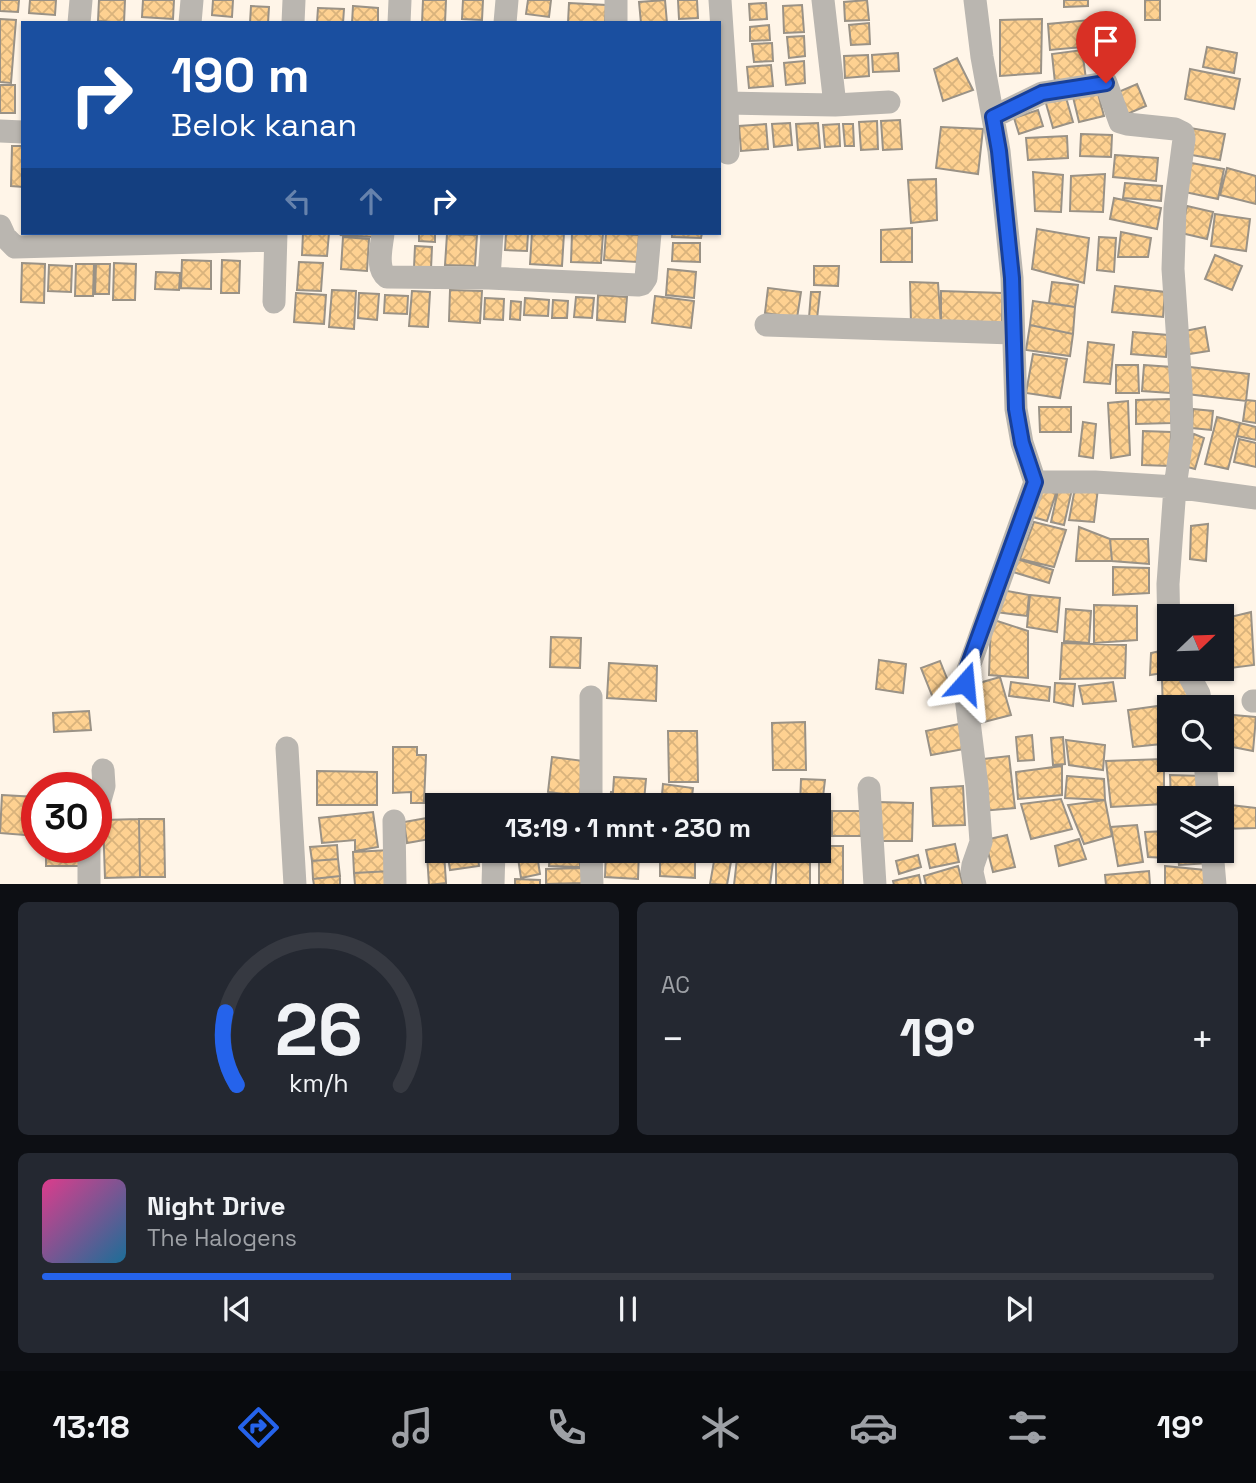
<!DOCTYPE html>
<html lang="id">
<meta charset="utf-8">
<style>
:root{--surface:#171b24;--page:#242831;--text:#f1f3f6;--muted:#9ea1a6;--line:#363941;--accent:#2563eb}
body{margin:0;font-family:"Space Grotesk",sans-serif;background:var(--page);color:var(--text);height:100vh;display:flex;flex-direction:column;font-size:26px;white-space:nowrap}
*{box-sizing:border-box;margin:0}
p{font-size:23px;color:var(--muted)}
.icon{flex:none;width:38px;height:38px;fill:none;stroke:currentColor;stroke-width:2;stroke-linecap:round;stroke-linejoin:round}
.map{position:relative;height:884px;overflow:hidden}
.panel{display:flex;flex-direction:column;gap:18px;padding:18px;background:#0d0f14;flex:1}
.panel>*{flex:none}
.guide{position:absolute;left:21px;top:21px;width:700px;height:214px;border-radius:0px;box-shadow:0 2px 5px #0004;background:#1a4fa0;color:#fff;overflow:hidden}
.needle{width:46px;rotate:67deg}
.tools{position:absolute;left:1157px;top:604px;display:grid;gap:14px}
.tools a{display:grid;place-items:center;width:77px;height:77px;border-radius:0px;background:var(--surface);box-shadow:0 2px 5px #0004;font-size:35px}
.speed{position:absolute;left:21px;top:772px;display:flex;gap:14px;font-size:35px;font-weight:700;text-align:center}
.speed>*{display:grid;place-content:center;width:91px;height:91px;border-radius:50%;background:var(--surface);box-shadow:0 2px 5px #0004;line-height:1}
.speed .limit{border:10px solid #d22;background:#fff;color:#111}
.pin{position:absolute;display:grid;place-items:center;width:60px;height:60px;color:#fff;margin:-72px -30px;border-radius:50% 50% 50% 0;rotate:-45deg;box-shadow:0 0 7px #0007}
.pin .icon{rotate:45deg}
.me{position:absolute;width:77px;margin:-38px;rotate:18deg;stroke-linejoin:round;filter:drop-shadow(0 0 5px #0008)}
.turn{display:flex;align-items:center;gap:24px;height:147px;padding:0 35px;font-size:32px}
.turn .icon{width:91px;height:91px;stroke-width:2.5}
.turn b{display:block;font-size:49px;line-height:60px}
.lanes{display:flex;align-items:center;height:66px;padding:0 35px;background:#0003;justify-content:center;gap:35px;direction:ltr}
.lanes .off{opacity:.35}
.big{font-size:52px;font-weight:700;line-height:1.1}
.panel .widget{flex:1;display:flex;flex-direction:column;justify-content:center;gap:10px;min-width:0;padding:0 24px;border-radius:10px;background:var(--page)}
.panel .dial{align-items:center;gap:0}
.dial svg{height:182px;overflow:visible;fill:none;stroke:var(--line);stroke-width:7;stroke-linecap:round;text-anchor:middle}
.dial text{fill:var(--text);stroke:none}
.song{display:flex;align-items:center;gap:21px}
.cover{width:84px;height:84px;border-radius:10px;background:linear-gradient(135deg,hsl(330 70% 55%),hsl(200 70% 35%))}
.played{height:7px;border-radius:4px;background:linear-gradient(90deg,var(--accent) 40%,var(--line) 40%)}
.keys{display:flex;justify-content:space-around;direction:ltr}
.heat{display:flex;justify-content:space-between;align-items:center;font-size:38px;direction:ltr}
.panel .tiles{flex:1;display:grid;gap:18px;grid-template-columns:1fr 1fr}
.widget:last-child{grid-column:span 2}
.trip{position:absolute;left:425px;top:793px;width:406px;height:70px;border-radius:0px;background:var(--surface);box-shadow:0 2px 5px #0004;font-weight:700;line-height:70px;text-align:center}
.tab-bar{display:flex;height:112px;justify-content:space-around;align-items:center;background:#090b0e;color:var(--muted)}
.tab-bar .icon{width:49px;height:49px}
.tab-bar .on{color:var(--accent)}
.tab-bar b{font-size:32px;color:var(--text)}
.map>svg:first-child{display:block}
.building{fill:url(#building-cross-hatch);stroke:#9a9286;stroke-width:2}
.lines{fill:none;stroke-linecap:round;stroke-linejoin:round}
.minor{stroke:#bab6b0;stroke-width:23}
.route-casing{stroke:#184099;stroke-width:18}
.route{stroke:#2563eb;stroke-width:12}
</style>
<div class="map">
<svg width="1256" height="885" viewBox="0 0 1256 885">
<defs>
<pattern id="building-cross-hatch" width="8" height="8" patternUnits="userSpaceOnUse" patternTransform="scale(1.75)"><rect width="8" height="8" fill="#fed191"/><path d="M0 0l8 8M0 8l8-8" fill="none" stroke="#d9b37c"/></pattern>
</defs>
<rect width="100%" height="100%" fill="#fff5e8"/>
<path class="building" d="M0,0h19l-1,12 -18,-1z
M30,0h26l-1,15 -26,-2z
M99,0h26l-1,23 -26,-2z
M143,0h31l-1,19 -31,-2z
M213,0h20l-1,17 -20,-2z
M423,0h23l-1,23h-23z
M463,0h20l-1,20 -20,-1z
M528,0h23l-2,17 -23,-3z
M665,0l2,23h-26l-2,-21z
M678,0h19l1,18 -19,1z
M867,0l2,20 -24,1 -1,-19z
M1064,0h24v6l-24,1z
M1145,0h15v20h-15z
M569,3l37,2 -1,18h-37z
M766,3l1,16 -17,1 -1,-16z
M802,5l2,27 -20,1 -1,-27z
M251,6l18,1 -1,16h-18z
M353,6l25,2v15h-26z
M318,8l26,1 -1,14h-26z
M0,19l16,1 -5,63 -11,-1z
M1042,19l-1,54 -41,3v-56z
M1042,19l-1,54 -41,3v-56z
M1090,20l3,26 -43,4 -2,-26z
M869,23l1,21 -19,1 -2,-20z
M769,25l1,15 -20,1v-14z
M804,36l1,20 -16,2 -2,-21z
M772,43l1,18 -19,1 -2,-18z
M1207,47l30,6 -3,20 -31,-6z
M1082,50l4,29 -31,4 -3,-29z
M898,53l1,18 -26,1 -1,-17z
M868,55l1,21 -24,2 -1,-22z
M957,58l16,32 -30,11 -9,-32z
M957,58l16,32 -30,11 -9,-32z
M804,61l1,22 -19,2 -2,-22z
M771,65l2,21 -24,2 -2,-21z
M1190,69l50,10 -6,30 -49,-10z
M1137,84l9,22 -21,9 -9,-22z
M0,85h15v28h-15z
M1097,90l7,26 -25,6 -6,-25z
M1065,94l8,28 -20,6 -8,-28z
M1038,110l5,16 -24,8 -5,-16z
M900,120l2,29 -19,1 -2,-29z
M877,121l1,28 -17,1 -2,-28z
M790,123l2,22 -18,2 -2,-23z
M818,123l2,25 -22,2 -2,-26z
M766,124l2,25 -27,2 -2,-25z
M839,124l1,22 -15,1 -2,-22z
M843,124h10l1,22h-9z
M941,127l42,2 -5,45 -42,-6z
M941,127l42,2 -5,45 -42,-6z
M1190,128l35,6 -5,26 -34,-6z
M1081,134l31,1 -1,22 -31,-1z
M1067,136l1,22 -40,2 -2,-22z
M12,146h11v41l-12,-1z
M1115,155l43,3 -2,23 -43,-4z
M1186,162l38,7 -6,30 -38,-8z
M1227,168l29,8v28l-36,-9z
M1033,172l30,3 -2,37 -26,-1z
M1105,174l-2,38 -33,-1 1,-35z
M936,179l1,41 -26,3 -3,-43z
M1125,183l37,3 -1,15 -38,-3z
M1114,198l47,10 -4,21 -47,-10z
M1187,206l26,6 -6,27 -26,-6z
M1215,214l35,5 -4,32 -35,-5z
M912,228v34h-31v-32z
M1037,229l52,9 -5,45 -52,-14z
M1037,229l52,9 -5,45 -52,-14z
M1121,232l30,6 -3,19h-30z
M303,233h26l-2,23 -25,-1z
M342,233h31v4l-32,-2z
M419,233h16v9l-16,-1z
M506,233h22l-1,18 -22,-1z
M532,233h32l-2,33 -32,-2z
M572,233h31l-2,30 -30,-1z
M606,233l33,2 -2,27 -33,-2z
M672,233h30l-1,5 -29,-1z
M447,234l30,1 -2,31 -30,-1z
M343,237l26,2 -2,32 -26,-2z
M1099,237l17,1 -2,34 -17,-2z
M673,243h27v19l-28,-1z
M415,246l17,1 -1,22 -17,-1z
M1215,255l27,11 -10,24 -27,-11z
M182,260l29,1v28l-30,-1z
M222,260l18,1 -1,32h-18z
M299,262l24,1 -2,28 -24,-1z
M22,263l23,1 -1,39 -23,-1z
M114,263l22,1 -1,36h-22z
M76,264h18l-1,32h-18z
M96,264h14l-1,30h-14z
M49,265l23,1 -1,26 -23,-1z
M814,266h25l-1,20 -24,-1z
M668,269l28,3 -2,26 -28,-3z
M156,272l24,1 -1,17 -24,-1z
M910,282l28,1 3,43 -30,-2z
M1052,282l26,3 -3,22 -26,-4z
M1115,286l50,6 -2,25 -51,-5z
M768,288l33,4 -4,26 -32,-5z
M332,290l24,1 -2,38 -25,-2z
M450,290l32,1 -2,32 -31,-2z
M412,291l18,1 -2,35 -19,-1z
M941,291l61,2v37l-61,-4z
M811,292h9l-3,27 -8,-1z
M296,293l30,2 -2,29 -30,-2z
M359,293l20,1 -2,26 -19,-2z
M385,295l23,1 -1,18 -23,-1z
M598,295l29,2 -2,25 -28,-2z
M655,296l39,5 -3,27 -39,-5z
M576,297l18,1 -2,20 -18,-1z
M485,298l19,1 -1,21 -19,-1z
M525,298l24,2 -1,16 -24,-1z
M553,300l15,1 -1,17h-15z
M511,301l10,1 -1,18 -10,-1z
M1033,301l42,6 -2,27 -43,-9z
M1030,325l43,9 -3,22 -44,-6z
M1205,327l4,24 -20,3 -4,-23z
M1133,332l35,3 -2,22 -35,-3z
M1088,342l26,3 -4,39 -26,-2z
M1033,354l34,5 -7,39 -34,-5z
M1033,354l34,5 -7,39 -34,-5z
M1116,365h22l1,28h-23z
M1144,365l28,2 -2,26 -28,-2z
M1190,367l59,7 -3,27 -59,-7z
M1171,399v24l-35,1v-24z
M1246,400l10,1v22l-13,-2z
M1128,401l2,54 -19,3 -3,-55z
M1039,407h32v25h-31z
M1193,409l20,2 -2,19 -19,-2z
M1217,417l23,6 -12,46 -23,-5z
M1083,422l13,2 -3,34 -14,-2z
M1240,423l16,4v13l-19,-4z
M1143,431l28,1 -1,34 -28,-1z
M1194,434l10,4 -9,31 -11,-3z
M1239,439l17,4v24l-22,-5z
M1059,486l13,3 -8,36 -13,-3z
M1075,488h23l-4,34 -25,-2z
M1037,489l19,4 -9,28 -18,-5z
M1034,522l32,8 -12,37 -34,-8z
M1208,524l-2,37 -16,-2 1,-33z
M1079,527l31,12 2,22h-36z
M1110,539h38l1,25 -37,-3z
M1014,558l39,12 -4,13 -39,-12z
M1113,567l36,1v25l-36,2z
M997,589l32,6 -2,21 -32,-4z
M1030,595l30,3 -3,34 -30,-5z
M1094,605l43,1v34l-43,3z
M1066,609l25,2 -2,32 -25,-2z
M1251,612l3,53 -54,7 -1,-4h23v-49z
M991,619l37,12v47l-39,-3z
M551,637l30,1 -1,30 -30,-1z
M1062,643l64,2 -1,33 -65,1z
M1169,649v19h6v3l-25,4 1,-22z
M879,660l27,4 -3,29 -27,-4z
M940,661l14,35 -19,7 -14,-35z
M609,663l48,3 -1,35 -49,-3z
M1000,677l11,38 -35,9 -11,-37z
M1162,679h26l1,28h-20v6h-6z
M1011,682l39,5 -1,14 -40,-5z
M1113,682l3,19 -33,3 -4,-18z
M1055,683l20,1 -2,22 -19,-4z
M1158,706l3,38 -28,3 -5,-37z
M89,711l2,19 -37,2 -1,-19z
M1222,714l34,3 -3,34 -31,-6z
M805,722l1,48h-33l-1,-47z
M959,724l5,25 -33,6 -5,-24z
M668,731h29l1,51h-29z
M1032,735l2,25 -16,1 -2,-24z
M1063,737l2,27 -12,1 -2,-27z
M1066,740l39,5 -2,25 -34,-5z
M393,747h24v8h9l-2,48h-13v-11l-18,1z
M1168,747l1,13h22v10h-22z
M1009,756l6,52 -34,3 -6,-51z
M552,757l32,4 -4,35 -32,-4z
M1164,759v45l-53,3 -5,-46z
M1062,766v29l-44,4 -2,-27z
M317,771l60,1v33h-60z
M1170,775l34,1 1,22h-34z
M1067,776l37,3 1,21 -40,-2z
M614,777l32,2 -2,22 -18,-1v5h-17l2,-13h2z
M801,779l24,1 -4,33h-2v-8h-19z
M663,784l30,4 -2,17h-30z
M963,786l2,39 -32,1 -2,-38z
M2,795l35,2v39l-37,-3z
M553,795l23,3 -1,7h-23z
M1061,799l11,30 -41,10 -10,-35z
M754,800l32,1v4h-32z
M1105,800l7,36 -28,8 -16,-39z
M878,802l35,1 -1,38h-34z
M1222,804l34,4v20l-34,1z
M832,811h29v25h-29z
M373,812l5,35 -23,4v-11l-33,3 -3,-25z
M427,818l3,21 -23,4 -3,-21z
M139,819h25l1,58h-25z
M139,819l1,58 -35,1 -2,-58z
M1137,825l6,37 -25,4 -7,-39z
M1169,831l-1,27 -20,-1 -3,-25z
M1007,835l8,32 -22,5 -8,-32z
M1079,839l7,20 -27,7 -4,-20z
M955,844l4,18 -29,6 -4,-18z
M337,845l1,14 -26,2 -2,-14z
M819,846h24v39h-24z
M46,847h40l1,19h-41z
M390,850l1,21 -37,2 -1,-21z
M447,850h30l2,16 -29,4z
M550,850h30v17l-31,-1z
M606,850h33l-1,29 -33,-2z
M716,850h17l-6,35 -17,-1z
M738,850l36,4 -4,31h-36z
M1177,850h31l1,13 -30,2z
M444,852l2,31 -17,2 -2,-31z
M537,855l3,19 -19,4 -3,-20z
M918,855l3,12 -22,7 -3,-13z
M660,857l35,1v20l-35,-2z
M776,858h34v27h-34z
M338,859l2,17 -27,3 -1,-18z
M958,866l5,19h-37l-2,-9z
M1165,866l40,4v15h-40z
M582,868l1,15 -37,1v-15z
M391,871l1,14h-37l-1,-12z
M1149,871l1,14h-44l-1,-10z
M919,875l2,10h-27l-1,-4z
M340,876v9h-26l-1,-6z
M515,879l25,1v5h-25z"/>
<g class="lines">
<path class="minor" d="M616,0v23
M720,0l7,103 108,2 54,-3
M823,0l12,105
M79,23l2,-23
M190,23l2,-23
M293,23l1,-23
M399,23l1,-23
M505,23l2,-23
M727,103l1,50
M993,117l49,-24 64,-10 14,39 7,2 48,5 8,4 1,6 -9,69 -2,61 8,118 1,51 -7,49 -7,97 1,50
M0,131l23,1
M0,226l5,11 10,10 260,-7
M383,233c-1,13 -8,35 4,44l102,1 3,-45
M489,278l149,7 4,-1 4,-6 4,-45
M274,302l2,-69
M766,325l247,8
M1035,482h60l80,5 81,11
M1185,668l14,26 2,13
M1253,701h3
M287,748l8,137
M1205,760l3,38
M869,788l6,97
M591,805v-108
M96,814l8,-28 -1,-16
M394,821l1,64
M591,850l1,35
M1212,850l3,35
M89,885v-38
M493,885l1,-35
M975,885l-3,-13 1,-7 8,-23 -4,-56 -12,-97v-11l70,-196 -13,-39 -6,-34 -4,-131 -13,-127 -17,-94 -7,-57"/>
</g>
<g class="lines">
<g class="route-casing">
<path id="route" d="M965,683l1,-11 69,-190 -13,-39 -6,-34 -4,-131 -13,-127 -6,-34 49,-24 64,-10"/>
</g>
<use href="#route" class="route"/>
</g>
</svg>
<div class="tools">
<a><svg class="needle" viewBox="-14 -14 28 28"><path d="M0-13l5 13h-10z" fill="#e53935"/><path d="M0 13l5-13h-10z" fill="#9ea1a6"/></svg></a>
<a><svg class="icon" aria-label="search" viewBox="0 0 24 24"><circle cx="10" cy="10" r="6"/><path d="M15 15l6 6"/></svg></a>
<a><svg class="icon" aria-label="layers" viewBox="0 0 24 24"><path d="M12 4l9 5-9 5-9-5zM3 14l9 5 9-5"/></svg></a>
</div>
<div class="speed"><div class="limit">30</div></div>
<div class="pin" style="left:1106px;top:83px;background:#d93025"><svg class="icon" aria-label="arrive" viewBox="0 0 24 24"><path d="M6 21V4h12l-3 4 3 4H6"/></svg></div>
<svg class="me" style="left:965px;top:683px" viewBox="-20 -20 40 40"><path d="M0-17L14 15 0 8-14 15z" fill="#2563eb" stroke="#fff" stroke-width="4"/></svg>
<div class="trip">13:19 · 1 mnt · 230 m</div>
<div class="guide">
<div class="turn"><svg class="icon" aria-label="right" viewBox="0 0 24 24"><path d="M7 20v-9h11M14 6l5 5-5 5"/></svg><div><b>190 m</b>Belok kanan</div></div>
<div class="lanes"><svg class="icon off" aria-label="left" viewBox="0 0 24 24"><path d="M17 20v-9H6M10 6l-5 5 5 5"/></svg><svg class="icon off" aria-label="ahead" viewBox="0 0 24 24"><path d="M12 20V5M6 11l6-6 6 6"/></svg><svg class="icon" aria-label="right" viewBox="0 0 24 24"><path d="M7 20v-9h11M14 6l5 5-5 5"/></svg></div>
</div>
</div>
<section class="panel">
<div class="tiles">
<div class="widget dial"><svg viewBox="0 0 100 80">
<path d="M14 69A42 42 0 1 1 86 69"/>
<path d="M14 69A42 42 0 0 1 9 37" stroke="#2563eb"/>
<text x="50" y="56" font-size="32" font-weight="700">26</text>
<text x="50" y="72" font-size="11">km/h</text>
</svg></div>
<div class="widget"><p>AC</p>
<div class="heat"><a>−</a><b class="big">19°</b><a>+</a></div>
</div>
<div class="widget">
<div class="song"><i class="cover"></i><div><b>Night Drive</b><p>The Halogens</p></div></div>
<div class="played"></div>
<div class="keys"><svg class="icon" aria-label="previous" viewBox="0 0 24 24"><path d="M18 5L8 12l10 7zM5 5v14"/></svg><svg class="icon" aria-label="pause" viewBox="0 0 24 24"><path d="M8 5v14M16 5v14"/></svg><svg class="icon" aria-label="next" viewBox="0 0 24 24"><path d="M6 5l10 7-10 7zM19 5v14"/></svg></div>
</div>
</div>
</section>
<nav class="tab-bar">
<b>13:18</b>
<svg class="icon on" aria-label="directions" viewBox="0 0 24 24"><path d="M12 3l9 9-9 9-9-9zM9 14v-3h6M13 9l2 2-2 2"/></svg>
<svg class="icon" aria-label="music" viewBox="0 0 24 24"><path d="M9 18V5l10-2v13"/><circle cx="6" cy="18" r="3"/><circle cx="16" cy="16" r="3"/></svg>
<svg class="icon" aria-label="phone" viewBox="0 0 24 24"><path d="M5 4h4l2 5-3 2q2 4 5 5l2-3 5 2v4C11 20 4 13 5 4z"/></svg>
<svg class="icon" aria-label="climate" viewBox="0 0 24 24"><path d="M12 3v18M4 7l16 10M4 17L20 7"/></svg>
<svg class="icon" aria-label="car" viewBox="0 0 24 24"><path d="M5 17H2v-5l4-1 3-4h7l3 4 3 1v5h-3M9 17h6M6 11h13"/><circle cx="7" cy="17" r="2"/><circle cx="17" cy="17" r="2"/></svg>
<svg class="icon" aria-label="filters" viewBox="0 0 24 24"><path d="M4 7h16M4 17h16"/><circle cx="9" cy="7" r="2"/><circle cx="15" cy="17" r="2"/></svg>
<b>19°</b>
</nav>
